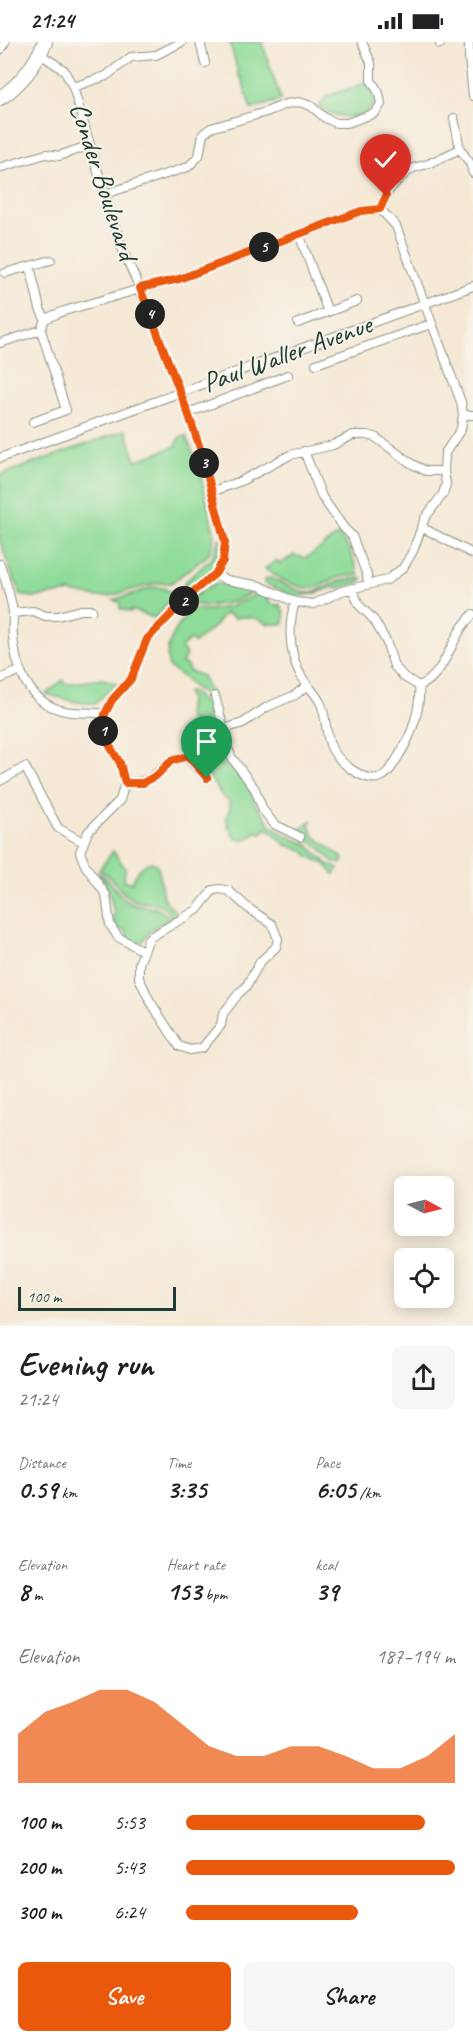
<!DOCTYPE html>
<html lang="en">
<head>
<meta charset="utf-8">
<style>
	:root { --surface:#fff; --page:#f6f6f6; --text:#202124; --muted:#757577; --accent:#ea580c }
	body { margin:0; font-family:Caveat,sans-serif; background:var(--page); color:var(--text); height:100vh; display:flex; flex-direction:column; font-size:22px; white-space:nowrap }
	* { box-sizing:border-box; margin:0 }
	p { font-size:20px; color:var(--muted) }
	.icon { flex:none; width:33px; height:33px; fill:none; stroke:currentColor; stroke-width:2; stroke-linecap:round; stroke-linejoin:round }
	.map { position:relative; height:1284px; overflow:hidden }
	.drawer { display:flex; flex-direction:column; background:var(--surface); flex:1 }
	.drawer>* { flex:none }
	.needle { width:39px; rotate:97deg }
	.fabs { position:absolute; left:394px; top:1134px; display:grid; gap:12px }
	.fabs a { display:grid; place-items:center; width:60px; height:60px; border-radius:9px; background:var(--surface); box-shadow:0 3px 15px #0003; font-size:30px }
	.scale { position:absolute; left:18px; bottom:15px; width:158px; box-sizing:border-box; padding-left:6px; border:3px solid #1f3d34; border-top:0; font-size:16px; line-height:21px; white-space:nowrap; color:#1f3d34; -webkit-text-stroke:4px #f7f3e8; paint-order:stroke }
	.pin { position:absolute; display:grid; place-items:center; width:51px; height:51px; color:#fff; margin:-62px -26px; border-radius:50% 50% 50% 0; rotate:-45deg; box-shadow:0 0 6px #0007 }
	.pin .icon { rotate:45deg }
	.km { position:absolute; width:30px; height:30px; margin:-15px; border-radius:50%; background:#222; color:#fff; font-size:16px; line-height:30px; text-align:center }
	.round { display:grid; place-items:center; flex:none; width:63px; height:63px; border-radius:9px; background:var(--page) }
	.overview { display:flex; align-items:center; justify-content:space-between; height:102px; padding:0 18px }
	h1 { font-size:33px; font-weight:700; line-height:45px }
	.figures { display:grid; grid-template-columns:repeat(3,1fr); gap:9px; height:102px; padding:6px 18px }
	.figures div { display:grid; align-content:center }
	.figures b { font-size:26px; font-weight:700 }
	.figures small { font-size:16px; font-weight:400 }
	.figures p { font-size:16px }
	.chart { height:168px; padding:12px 18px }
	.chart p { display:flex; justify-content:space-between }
	.chart svg { width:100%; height:108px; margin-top:6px; fill:var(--accent); opacity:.7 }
	.cta { display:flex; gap:12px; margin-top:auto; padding:12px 18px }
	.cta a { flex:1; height:69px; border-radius:9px; background:var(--accent); color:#fff; font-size:24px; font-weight:700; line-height:69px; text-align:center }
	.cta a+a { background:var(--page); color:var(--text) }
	ul { padding:0 18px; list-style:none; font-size:20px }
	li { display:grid; grid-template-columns:96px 72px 1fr; align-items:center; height:45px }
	li i { height:15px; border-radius:8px; background:var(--accent) }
	.status { display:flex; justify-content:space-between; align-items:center; height:42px; padding:0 30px; background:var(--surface); direction:ltr }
	.status svg { height:16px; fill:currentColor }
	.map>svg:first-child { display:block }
</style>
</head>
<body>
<div class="status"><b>21:24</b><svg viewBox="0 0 49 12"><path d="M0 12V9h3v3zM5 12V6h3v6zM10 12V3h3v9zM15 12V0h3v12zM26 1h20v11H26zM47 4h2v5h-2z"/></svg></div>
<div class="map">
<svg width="473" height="1284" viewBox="0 0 473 1284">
	<rect width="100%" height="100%" fill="#f7f3e8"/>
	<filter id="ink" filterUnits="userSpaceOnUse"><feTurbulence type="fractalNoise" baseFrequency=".0167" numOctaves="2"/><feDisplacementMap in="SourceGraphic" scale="12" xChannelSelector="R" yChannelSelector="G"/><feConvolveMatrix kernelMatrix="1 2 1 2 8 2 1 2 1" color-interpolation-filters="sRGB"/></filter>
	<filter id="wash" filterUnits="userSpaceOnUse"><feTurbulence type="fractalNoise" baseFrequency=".008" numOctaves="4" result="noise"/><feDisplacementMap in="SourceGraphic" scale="24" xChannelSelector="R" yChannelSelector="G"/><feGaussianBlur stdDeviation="1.35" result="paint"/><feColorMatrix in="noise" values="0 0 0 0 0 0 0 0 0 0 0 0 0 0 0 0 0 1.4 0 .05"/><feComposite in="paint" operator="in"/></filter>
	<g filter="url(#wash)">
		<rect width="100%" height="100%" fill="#f5e8d5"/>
		<path fill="#8fdc9a" stroke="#578c67" stroke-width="1.5" d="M 230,0 L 262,0 L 281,58 L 251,67 L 241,35 L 239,35 Z
			M 366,41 L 374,54 L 374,62 C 361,81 336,76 319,65 L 327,54 Z
			M 126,388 L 136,419 L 176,404 L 179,396 L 186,394 L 200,429 L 214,491 L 213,502 L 208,513 L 171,541 L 156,541 L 110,554 L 97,555 L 70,550 L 36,555 L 23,554 L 19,552 L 18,543 L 14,538 L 0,499 L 0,433 Z
			M 339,493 L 349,507 L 359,533 L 340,535 L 317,545 L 306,547 L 282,538 L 265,527 L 276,518 L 280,522 L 294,513 L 305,516 C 318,509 326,501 339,493 Z
			M 220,495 C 221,511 217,527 203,537 C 196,543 189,544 186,553 L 183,547 L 184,541 L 212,516 Z
			M 270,536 L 304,551 L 312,551 L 340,539 L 362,536 L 360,540 L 339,546 L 334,545 L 316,551 L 295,555 L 264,541 L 266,537 Z
			M 215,541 L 256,548 L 233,560 L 207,564 L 194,562 L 190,557 Z
			M 154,545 L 164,546 L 175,553 L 155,576 L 132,568 L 131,570 L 120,567 L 120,561 L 114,558 Z
			M 257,552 L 269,557 L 268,560 L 277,564 L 279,562 C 285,569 285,573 284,582 L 267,582 C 256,575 248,574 235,576 L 225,571 L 215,584 L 194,601 L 190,598 L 181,606 L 186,612 L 182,621 L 187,624 L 189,629 L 202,634 L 212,655 L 210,656 L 195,647 L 186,637 L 169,625 C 162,603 178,584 191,567 L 207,568 L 229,565 Z
			M 103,637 L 118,642 L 111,646 L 95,662 L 76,660 L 46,652 L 63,638 L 66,642 Z
			M 190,649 C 201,657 211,664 206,679 L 198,685 L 194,685 L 187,673 L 189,657 L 187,651 Z
			M 214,677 L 218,680 L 217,695 L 226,716 L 212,722 L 203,723 L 198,716 L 199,703 L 196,696 Z
			M 229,719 L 252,750 L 255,761 L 270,782 L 286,793 L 308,803 L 328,822 L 338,826 L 334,833 L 325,822 L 308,814 L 303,808 L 286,803 L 269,787 L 265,787 L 261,792 L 256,789 C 240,809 229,792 226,774 L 230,767 L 229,759 L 223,755 L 205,729 L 206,727 Z
			M 312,778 L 309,783 L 314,794 L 343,816 L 341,822 L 333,819 L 319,805 L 301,793 L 300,787 Z
			M 113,809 L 125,826 L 124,838 L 132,841 C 136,831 141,822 152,820 L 157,823 C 162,834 159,846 164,856 C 168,865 176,866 178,875 L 174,878 C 160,852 147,867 130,856 C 117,848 116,836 99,828 Z
			M 98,831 C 114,839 117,854 130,861 C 146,870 152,858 170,876 L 152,887 L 142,900 L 134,901 L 128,898 L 128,893 L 124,887 L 118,887 L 113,878 L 114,869 L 108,847 Z"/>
	</g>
	<g filter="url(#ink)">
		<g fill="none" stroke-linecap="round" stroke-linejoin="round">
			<g stroke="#8a9284" stroke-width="10">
				<path id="minor" d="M 200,0 L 205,21
					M 440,0 L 440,2
					M 469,0 L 469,15 L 473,54
					M 0,8 L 5,0
					M 40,12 L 64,28 L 73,45 L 108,164 L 123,209 L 140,247 L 179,237 L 361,169 L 380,167
					M 73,45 L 106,34 L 131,15 L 156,13 L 182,0
					M 454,76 L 460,107 L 470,121 L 473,131
					M 2,125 L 46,112 L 59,114 L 90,103
					M 105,152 L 188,125 L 199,114 L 203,92 L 211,86 L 266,70 L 286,62 L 299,60 L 311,64 L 325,76 L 336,81 L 347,81 L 375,71 L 381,62 L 379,51 L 371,38 L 371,21 L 362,0
					M 380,167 L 389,148 L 401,135 L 413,126 L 428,122 L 460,107
					M 299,192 L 328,270
					M 30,224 L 40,267 L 45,277
					M 5,231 L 51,218
					M 298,281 L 357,259
					M 0,301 L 41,288 L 45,277 L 64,269 L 140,247 L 188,371 L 202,412 L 225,500 L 223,519 L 215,533 L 195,547 L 147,597 L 131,637 L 112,658 L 105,672 L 102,685 L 105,696 L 120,721 L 125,741 L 120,758 L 88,790 L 80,810 L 85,823 L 106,853 L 110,883 L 118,895 L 143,909
					M 316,322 L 431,282
					M 188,371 L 288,333
					M 463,373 L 473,373
					M 33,380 L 66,368 L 41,288
					M 304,409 L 322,455 L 344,486 L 352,494 L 367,533 L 368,541
					M 0,416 L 473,244
					M 211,450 L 241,439 L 290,413 L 333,403 L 353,393 L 367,393 L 375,395 L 412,422 L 426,429 L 444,429
					M 421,485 L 473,512
					M 0,522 C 5,538 11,554 13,571 C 13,579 12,587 13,594 C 15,622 26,655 55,666 C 70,673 88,669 105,672
					M 215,533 L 227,538 L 260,544 L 295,560 L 314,562 L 342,549 L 387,538 L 403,526 L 413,509 L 425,476 L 443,452 L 446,442 L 444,429 L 445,411 L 461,387 L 463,373 L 461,360 L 396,184 L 380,167
					M 352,546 L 359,563 L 374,578 L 386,599 L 394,624 L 404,635 L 419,644 C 441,636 449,606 461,587 C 464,582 469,577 473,572
					M 295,560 C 288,582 289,611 300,632 C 306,643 316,651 321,662 C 327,676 325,694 332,707 C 339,720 365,742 381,735 C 390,731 396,718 401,710 C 412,693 421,665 419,644
					M 13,571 L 33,569 L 46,574 L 58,574 L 81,568 L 92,568
					M 0,637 L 14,631 L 20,630
					M 215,654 L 224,687 L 226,702 L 232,716 L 255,747 L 263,768 L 274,782 L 300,795
					M 224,687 L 243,681 L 267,665 L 295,653 L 308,643
					M 192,692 L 187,714 L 207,736
					M 0,739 L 25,725 L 58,786 L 83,800
					M 125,741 C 150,741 151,735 169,721 C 174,717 181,716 187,714
					M 221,847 L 229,849 L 248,866 L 272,882 L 278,897 L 276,905 L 260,920 L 246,945 L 239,951 L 223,972 L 221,983 L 202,1006 L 190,1008 L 179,1004 L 150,959 L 139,936 L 139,922 L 149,896 L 197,868 L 213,848 Z"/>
			</g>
			<g stroke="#8a9284" stroke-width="16">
				<path id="primary" d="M 0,56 C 20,43 36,22 45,0"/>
			</g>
			<use href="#minor" stroke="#fff" stroke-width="8"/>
			<use href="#primary" stroke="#fff" stroke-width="14"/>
		</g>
	</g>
	<g fill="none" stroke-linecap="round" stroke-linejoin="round" filter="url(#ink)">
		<g stroke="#fff" stroke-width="12">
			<path id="route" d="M 207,736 L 188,714 L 171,719 L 157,733 L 143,741 L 125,741 L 120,721 L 105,696 L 102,685 L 105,672 L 112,658 L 131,637 L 147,597 L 195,548 L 215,532 L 223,519 L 225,500 L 202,412 L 188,371 L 140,246 L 179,237 L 361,169 L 380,167 L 386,154"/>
		</g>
		<use href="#route" stroke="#ea580c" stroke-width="8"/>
	</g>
	<g text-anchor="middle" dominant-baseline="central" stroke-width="4.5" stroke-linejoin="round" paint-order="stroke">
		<g font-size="28" fill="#1f3d34" stroke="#f7f3e8">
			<text transform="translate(104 139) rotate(72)">Conder Boulevard</text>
			<text transform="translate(287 311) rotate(-20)">Paul Waller Avenue</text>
		</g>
	</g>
</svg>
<div class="fabs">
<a><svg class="needle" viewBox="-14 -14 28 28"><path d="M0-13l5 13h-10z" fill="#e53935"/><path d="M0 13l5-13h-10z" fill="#757577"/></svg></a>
<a><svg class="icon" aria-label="locate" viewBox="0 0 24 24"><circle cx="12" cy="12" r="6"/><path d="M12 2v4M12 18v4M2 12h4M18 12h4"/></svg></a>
</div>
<div class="scale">100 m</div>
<div class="pin" style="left:207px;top:736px;background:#1e9e55"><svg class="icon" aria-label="arrive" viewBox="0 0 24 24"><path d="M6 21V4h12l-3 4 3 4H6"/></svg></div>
<div class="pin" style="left:386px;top:154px;background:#d93025"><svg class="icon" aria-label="check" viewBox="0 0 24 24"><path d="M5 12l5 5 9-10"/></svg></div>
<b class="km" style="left:103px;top:689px">1</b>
<b class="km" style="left:184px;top:559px">2</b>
<b class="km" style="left:204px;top:421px">3</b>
<b class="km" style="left:150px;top:272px">4</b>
<b class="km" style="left:264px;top:205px">5</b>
</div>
<section class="drawer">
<div class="overview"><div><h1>Evening run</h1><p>21:24</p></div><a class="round"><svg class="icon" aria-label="share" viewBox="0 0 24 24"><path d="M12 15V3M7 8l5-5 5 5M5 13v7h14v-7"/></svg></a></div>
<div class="figures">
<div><p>Distance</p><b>0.59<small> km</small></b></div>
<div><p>Time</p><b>3:35</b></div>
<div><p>Pace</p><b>6:05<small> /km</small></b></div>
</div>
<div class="figures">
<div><p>Elevation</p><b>8<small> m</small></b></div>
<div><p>Heart rate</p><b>153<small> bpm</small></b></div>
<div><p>kcal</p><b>39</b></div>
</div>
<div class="chart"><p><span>Elevation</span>187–194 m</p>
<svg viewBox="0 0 160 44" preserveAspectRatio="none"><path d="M0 44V24L10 15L20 11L30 6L40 6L50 11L60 20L70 29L80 33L90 33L100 29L110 29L120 33L130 38L140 38L150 33L160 24V44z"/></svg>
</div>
<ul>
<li><b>100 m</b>5:53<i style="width:89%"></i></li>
<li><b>200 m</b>5:43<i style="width:100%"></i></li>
<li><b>300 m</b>6:24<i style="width:64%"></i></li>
</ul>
<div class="cta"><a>Save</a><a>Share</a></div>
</section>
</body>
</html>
